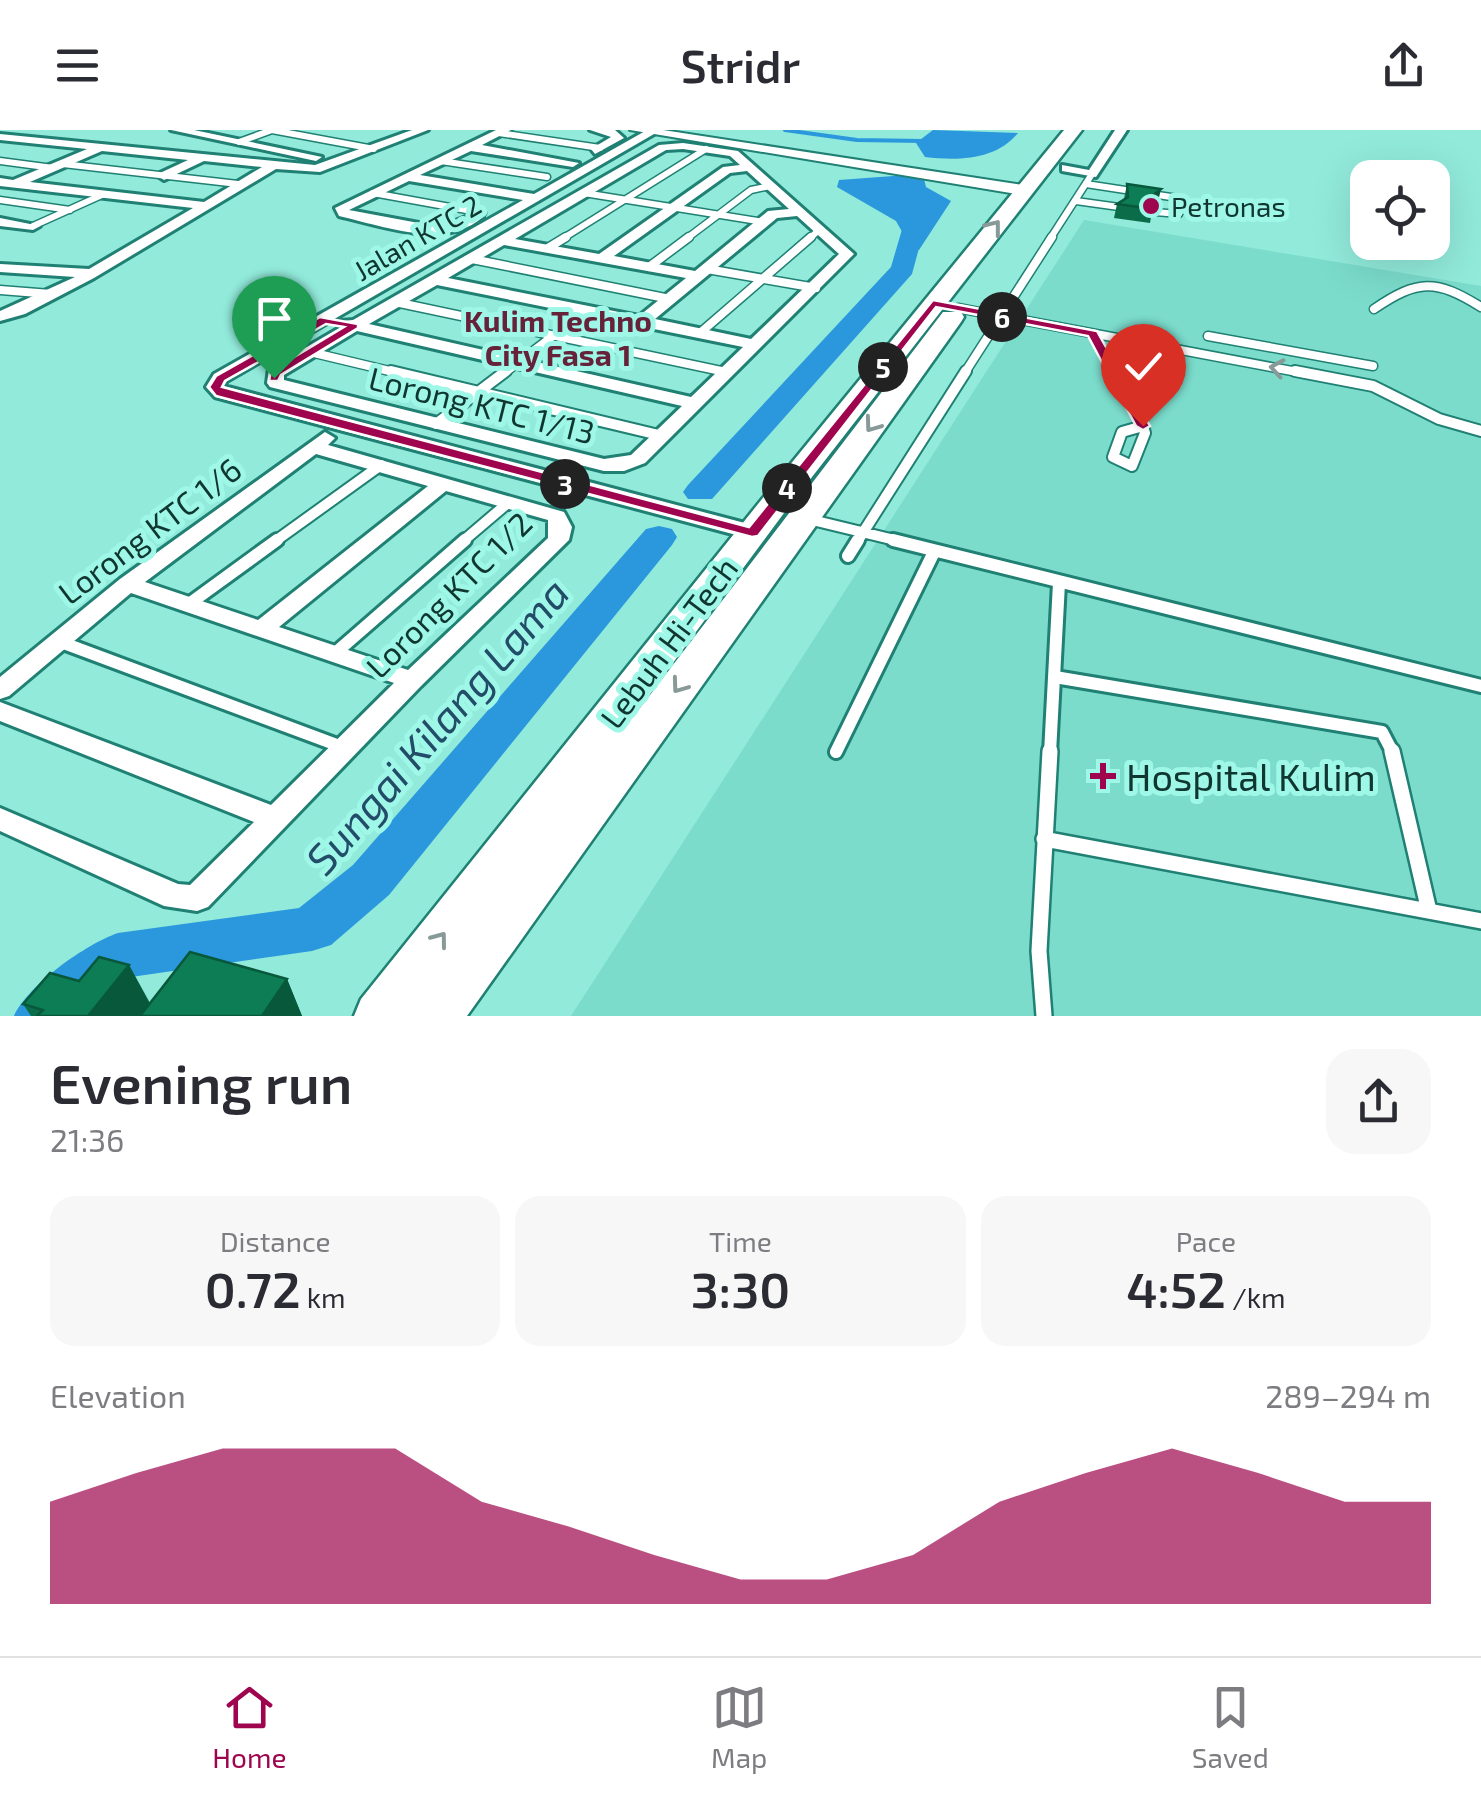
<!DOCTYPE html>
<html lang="en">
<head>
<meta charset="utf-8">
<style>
	:root { --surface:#fff; --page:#f7f7f7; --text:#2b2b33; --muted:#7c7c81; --line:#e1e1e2; --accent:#9e054e }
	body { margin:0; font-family:"Exo 2",sans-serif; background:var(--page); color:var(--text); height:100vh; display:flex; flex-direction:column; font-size:38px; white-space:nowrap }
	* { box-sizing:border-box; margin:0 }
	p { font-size:32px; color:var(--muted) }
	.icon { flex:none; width:55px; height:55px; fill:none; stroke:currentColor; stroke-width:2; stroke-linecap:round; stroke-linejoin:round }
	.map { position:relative; height:886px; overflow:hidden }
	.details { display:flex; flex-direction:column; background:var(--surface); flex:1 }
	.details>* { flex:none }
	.tools { position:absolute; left:1350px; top:30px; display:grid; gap:20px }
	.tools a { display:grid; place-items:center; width:100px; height:100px; border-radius:20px; background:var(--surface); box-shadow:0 10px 40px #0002; font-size:50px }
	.pin { position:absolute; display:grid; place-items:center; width:85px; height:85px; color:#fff; margin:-102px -42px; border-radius:50% 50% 50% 0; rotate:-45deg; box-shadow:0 0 10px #0007 }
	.pin .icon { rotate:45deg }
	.km { position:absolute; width:50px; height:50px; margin:-25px; border-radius:50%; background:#222; color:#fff; font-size:28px; line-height:50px; text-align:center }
	.round { display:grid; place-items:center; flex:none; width:105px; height:105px; border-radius:30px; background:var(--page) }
	.summary { display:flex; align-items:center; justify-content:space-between; height:170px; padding:0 50px }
	h1 { font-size:55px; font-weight:600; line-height:75px }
	.metrics { display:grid; grid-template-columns:repeat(3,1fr); gap:15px; height:170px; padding:10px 50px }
	.metrics div { display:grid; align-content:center; border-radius:25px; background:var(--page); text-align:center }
	.metrics b { font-size:50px; font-weight:600 }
	.metrics small { font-size:28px; font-weight:400 }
	.metrics p { font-size:28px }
	.chart { height:280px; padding:20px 50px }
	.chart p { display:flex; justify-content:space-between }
	.chart svg { width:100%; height:180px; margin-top:10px; fill:var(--accent); opacity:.7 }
	header { display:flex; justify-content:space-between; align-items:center; height:130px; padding:0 50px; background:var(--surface); font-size:45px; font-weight:600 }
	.menu { display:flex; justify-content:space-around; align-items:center; height:140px; border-top:2px solid var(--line); background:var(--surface); font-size:28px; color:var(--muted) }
	.menu a { display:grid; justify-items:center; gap:5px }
	.menu .selected { color:var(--accent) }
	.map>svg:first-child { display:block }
</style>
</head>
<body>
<header><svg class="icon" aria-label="menu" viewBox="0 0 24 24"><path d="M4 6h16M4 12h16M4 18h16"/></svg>Stridr<svg class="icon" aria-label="share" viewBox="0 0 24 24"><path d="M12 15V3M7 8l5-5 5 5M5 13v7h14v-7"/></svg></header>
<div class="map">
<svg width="1481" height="886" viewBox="0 0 1481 886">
	<rect width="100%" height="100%" fill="#91eada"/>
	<path fill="#7bdccc" d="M 1084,90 L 1481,156 L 1481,886 L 571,886 Z"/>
	<path fill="#2b98dd" d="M 933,0 L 1018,3 C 996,30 959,31 925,27 L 916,13 Z
		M 907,45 L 924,49 L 926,57 L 951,71 L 919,120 L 902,118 L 905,107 L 896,91 L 837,57 L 839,50 Z"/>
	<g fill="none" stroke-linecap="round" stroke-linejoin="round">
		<path stroke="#2b98dd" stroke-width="4" d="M 785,0 L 857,10 L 923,11"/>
		<path fill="#2b98dd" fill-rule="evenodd" d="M 914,62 L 925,68 L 925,96 L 912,144 L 712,369 L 688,369 L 683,362 L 688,355 L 891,137 L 903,96 L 903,68 Z
			M 659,396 L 672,399 L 677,407 L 672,415 L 389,765 L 331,815 L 312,821 L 131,847 L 84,886 L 14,886 C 28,855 86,814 118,803 L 299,778 L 353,735 L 646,399 Z"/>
		<g stroke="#1f8073" stroke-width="9">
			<path id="service-far4" d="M 272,0 L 374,19
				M 499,3 L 600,18
				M 239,12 L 272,0
				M 0,31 L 53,38
				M 441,31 L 547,47
				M 63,34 L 238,54
				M 1086,54 L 1184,69 L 1179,84 L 1155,82
				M 373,63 L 483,83
				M 584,63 L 764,92
				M 0,70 L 70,80
				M 1076,71 L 1119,77
				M 33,96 L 104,64
				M 562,109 L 706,19
				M 686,109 L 751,60 L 770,56
				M 809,109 L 819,100
				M 1050,109 L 1092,44"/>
		</g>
		<g stroke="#1f8073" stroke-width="11">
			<path id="service-far3" d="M 548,118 L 566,107
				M 472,129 L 670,169
				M 649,137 L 689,107
				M 707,139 L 816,158
				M 0,160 L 51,164
				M 395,172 L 726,242
				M 958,178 L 1308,244
				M 1374,179 C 1418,149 1436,149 1481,177
				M 700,203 L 811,107
				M 1093,204 L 1115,244
				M 1208,206 L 1373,236
				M 310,222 L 402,244
				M 503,244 L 586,181
				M 964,244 L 1052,107"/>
		</g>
		<g stroke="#1f8073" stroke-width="14">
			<path id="service-far2" d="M 391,241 L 663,306
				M 1113,241 L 1143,296
				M 1295,241 L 1373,256 L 1439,289 L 1481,301
				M 436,294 L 506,241
				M 1143,296 L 1145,303 L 1132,336 L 1113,327 L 1122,302 Z
				M 808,389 L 903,412
				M 274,412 L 381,335
				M 462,412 L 509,372
				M 857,412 L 966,241"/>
		</g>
		<g stroke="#1f8073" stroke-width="18">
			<path id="service-far1" d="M 893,410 L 1481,556
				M 848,426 L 858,410
				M 189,474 L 277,410
				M 58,511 L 345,618
				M 333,525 L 465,410
				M 1055,547 L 1382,602 L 1393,623
				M 836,622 L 934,422
				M 1050,623 L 1059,453"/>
		</g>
		<g stroke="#1f8073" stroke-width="20">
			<path id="service" d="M 1392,621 L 1429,781
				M 1044,709 L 1481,791
				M 1044,886 L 1039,821 L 1050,621"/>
		</g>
		<g stroke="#1f8073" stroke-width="6">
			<path id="minor" d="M 171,0 L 194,0 L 322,27 L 316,31 Z
				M 412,0 L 428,0 L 320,42 L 276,39 L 94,148 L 25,184 L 0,191 L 0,181 L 75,147 L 0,142 L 0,134 L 89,139 L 193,78 L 0,56 L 0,48 L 13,50 L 87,19 L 0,10 L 0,4 L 315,35 ZM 102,21 L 188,30 L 160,43 L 158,46 L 164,50 L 204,31 L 262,37 L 204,72 L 30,52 Z
				M 496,0 L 511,0 L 482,15 L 579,33 L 573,37 L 471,21 L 420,45 L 534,64 L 647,0 L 661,0 L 227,251 L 224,256 L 760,397 L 763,402 L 760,407 L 744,407 L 215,267 L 206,257 L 214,244 L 523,70 L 409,51 L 349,80 L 440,97 L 476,83 L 483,87 C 445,120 383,96 339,86 L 335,78 Z
				M 590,0 L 615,0 L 624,8 L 595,24 L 591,19 L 611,7 Z
				M 1115,0 L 1127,0 L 1096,47 L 1062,41 L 1062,35 L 1089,40 Z
				M 683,13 L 738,21 L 854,124 L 645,333 L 624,341 L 604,341 L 270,257 L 267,253 L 269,239 L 341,197 L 341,191 L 353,190 L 659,15 ZM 683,19 L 730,26 L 740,35 L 723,37 L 599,124 L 515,109 L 666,20 ZM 747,41 L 789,79 L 768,81 L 695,141 L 614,126 L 730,43 ZM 797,86 L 839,124 L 751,209 L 655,189 L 777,88 ZM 504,115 L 686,148 L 639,186 L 448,148 ZM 437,155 L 743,217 L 691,267 L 369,194 ZM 357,201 L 682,276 L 631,325 L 604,329 L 284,250 L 284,245 Z
				M 0,88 L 40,96 L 33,100 L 0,96 Z
				M 325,302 L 335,308 L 328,315 L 564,382 L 572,397 L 569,410 L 421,556 L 208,777 L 197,781 L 164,776 L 0,701 L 0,678 L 178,754 L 190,755 L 254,692 L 0,591 L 0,572 L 271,675 L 394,553 L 131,463 L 9,566 L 0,569 L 0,547 L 120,449 ZM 316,324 L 428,356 L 258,490 L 145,452 ZM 446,361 L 548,390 L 548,408 L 408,540 L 279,497 Z"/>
		</g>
		<g stroke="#1f8073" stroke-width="4">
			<path id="tertiary" d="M 630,0 L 663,0 L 1023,55 L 1031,60 L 1023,65 Z"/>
		</g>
		<g stroke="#1f8073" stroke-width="5">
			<path id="primary" d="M 1064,0 L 1082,0 L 784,383 L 627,595 L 943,182 L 961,182 L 964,187 L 961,192 L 467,886 L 354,886 L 361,869 L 762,369 Z"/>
		</g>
		<use href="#service-far4" stroke="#fff" stroke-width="6"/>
		<use href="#service-far3" stroke="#fff" stroke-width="8"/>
		<use href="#service-far2" stroke="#fff" stroke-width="10"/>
		<use href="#service-far1" stroke="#fff" stroke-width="12"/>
		<use href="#service" stroke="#fff" stroke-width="15"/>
		<use href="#minor" fill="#fff" fill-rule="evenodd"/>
		<use href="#tertiary" fill="#fff" fill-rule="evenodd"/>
		<use href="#primary" fill="#fff" fill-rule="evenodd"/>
	</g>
	<path fill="#0a6c49" d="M 1127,54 L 1158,72 L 1153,76 L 1150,93 L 1114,88 L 1117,74 L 1124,69 Z
		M 129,835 L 150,873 L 287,849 L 302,886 L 31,886 L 23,874 L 79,851 Z"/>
	<path fill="#08583c" d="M 1161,59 L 1158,72 L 1149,79 L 1152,66 Z
		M 129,835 L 150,875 L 141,886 L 88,886 Z
		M 287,849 L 302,886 L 262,886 Z"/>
	<path fill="#0c7d55" stroke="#08583c" stroke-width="2.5" d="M 1127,54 L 1161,59 L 1152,66 L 1153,79 L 1117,74 L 1128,67 Z
		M 190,822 L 287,849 L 262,886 L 140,886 Z
		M 99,827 L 129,835 L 88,886 L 37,886 L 43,880 L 23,874 L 50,843 L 79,851 Z"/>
	<defs><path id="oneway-chevron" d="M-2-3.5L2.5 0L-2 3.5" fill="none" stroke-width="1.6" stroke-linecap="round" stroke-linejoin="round" transform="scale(2.5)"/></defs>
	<g stroke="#889a98">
		<use href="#oneway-chevron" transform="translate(994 97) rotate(-52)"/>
		<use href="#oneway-chevron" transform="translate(1277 238) rotate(-170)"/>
		<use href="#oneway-chevron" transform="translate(872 295) rotate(126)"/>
		<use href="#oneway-chevron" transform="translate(679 556) rotate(126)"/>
		<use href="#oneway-chevron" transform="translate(440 809) rotate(-53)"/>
	</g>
	<path fill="#9e054e" stroke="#fff" stroke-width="2.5" d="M 933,170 L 1097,201 L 1150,296 L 1143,300 L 1136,296 L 1088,206 L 936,177 L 758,406 L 752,407 L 216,266 L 209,257 L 216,246 L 320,187 L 358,194 L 358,198 L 281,245 L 278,251 L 269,251 L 271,241 L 344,197 L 326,194 L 225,251 L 222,257 L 749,397 Z"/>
	<g fill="#9e054e" stroke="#9ff7e8" stroke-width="4">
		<circle cx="1151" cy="76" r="10"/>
		<path d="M1098 631h10v10h10v10h-10v10h-10v-10h-10v-10h10z"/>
	</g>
	<g text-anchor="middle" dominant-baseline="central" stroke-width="10" stroke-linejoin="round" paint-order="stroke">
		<g font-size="28" fill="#103630" stroke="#9ff7e8" text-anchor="start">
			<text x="1171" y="76">Petronas</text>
		</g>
		<g font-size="28" fill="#103630" stroke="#9ff7e8">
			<text transform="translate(417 107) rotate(-30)">Jalan KTC 2</text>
		</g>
		<g font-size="30" font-weight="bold" fill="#652239" stroke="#9ff7e8">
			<text x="558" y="190">Kulim Techno<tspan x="558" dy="34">City Fasa 1</tspan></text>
		</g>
		<g font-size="32" fill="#103630" stroke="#9ff7e8">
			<text transform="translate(482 274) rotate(14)">Lorong KTC 1/13</text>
			<text transform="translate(149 400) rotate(-37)">Lorong KTC 1/6</text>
			<text transform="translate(448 464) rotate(-45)">Lorong KTC 1/2</text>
			<text transform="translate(668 512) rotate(-53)">Lebuh Hi-Tech</text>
		</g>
		<g font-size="38" fill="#103630" stroke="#9ff7e8" text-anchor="start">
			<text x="1126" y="646">Hospital Kulim</text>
		</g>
		<g font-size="42" font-style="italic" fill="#234c69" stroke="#9ff7e8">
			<text transform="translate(436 595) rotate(-49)">Sungai Kilang Lama</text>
		</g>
	</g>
</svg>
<div class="tools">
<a><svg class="icon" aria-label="locate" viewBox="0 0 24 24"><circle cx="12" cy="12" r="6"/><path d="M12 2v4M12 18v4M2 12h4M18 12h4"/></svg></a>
</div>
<div class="pin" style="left:274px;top:248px;background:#1e9e55"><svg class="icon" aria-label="arrive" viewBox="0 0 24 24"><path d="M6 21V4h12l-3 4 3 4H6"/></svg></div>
<div class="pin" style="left:1143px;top:296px;background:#d93025"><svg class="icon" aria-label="check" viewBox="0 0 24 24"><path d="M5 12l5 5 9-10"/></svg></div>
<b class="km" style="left:565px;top:354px">3</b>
<b class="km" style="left:787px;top:358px">4</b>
<b class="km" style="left:883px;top:237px">5</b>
<b class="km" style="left:1002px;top:187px">6</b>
</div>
<section class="details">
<div class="summary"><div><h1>Evening run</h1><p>21:36</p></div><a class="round"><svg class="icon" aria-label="share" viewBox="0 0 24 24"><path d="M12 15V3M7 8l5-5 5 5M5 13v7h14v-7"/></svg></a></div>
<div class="metrics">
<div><p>Distance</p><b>0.72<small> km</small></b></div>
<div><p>Time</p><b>3:30</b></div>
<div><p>Pace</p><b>4:52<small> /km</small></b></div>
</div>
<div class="chart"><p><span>Elevation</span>289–294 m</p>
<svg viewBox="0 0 160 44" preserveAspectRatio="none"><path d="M0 44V19L10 12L20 6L30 6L40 6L50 19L60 25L70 32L80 38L90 38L100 32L110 19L120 12L130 6L140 12L150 19L160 19V44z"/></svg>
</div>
</section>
<nav class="menu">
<a class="selected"><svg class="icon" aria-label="home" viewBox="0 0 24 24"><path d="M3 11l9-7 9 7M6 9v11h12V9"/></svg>Home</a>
<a><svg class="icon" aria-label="map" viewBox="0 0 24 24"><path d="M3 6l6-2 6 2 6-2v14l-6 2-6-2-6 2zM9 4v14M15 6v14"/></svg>Map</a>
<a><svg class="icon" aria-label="saved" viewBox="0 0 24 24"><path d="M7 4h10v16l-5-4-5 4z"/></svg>Saved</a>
</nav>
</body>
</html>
